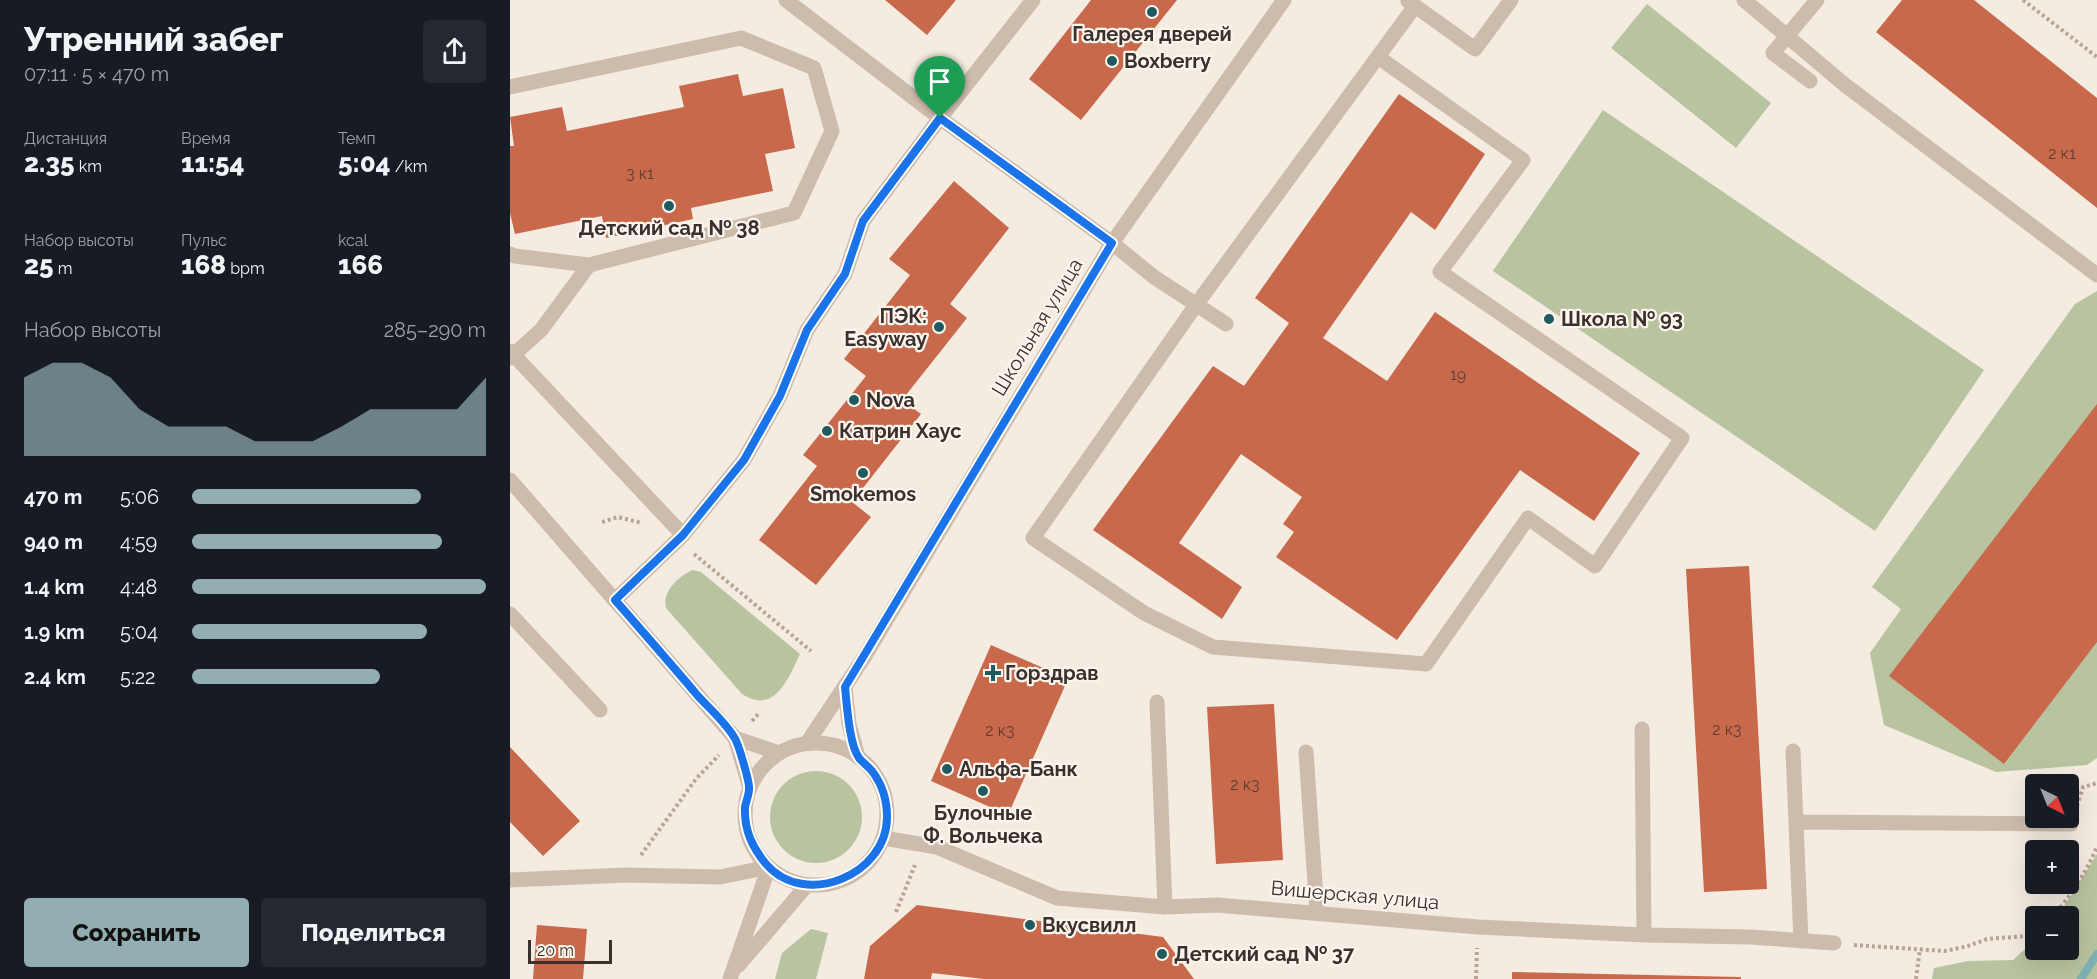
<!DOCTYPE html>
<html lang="ru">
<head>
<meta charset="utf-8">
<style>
	:root { --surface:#171b24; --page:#242831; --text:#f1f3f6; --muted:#9ea1a6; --accent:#92aeb2 }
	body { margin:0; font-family:Raleway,sans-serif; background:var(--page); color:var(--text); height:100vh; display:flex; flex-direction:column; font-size:22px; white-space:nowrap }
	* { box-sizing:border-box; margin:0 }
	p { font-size:20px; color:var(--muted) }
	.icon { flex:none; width:33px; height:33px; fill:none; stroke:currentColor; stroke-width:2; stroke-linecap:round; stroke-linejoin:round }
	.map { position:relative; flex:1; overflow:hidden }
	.side { display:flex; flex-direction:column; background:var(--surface); width:510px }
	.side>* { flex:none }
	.needle { width:39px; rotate:137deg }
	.fabs { position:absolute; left:1515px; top:774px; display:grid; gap:12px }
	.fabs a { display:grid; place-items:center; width:54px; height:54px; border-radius:6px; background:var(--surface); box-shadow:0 6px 24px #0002; font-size:30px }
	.scale { position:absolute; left:18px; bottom:15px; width:84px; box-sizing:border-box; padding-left:6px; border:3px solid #3b302b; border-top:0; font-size:16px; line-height:21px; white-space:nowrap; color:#3b302b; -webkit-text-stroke:4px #fbf5ee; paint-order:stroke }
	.pin { position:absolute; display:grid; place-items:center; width:51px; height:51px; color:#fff; margin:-62px -26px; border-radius:50% 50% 50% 0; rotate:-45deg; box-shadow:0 0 6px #0007 }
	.pin .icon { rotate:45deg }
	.round { display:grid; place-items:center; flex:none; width:63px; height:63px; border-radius:6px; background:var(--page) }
	.overview { display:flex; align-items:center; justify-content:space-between; height:102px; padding:0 24px }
	h1 { font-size:33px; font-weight:800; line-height:45px }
	.stats { display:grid; grid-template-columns:repeat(3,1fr); gap:9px; height:102px; padding:6px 24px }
	.stats div { display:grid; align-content:center }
	.stats b { font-size:26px; font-weight:800 }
	.stats small { font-size:16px; font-weight:400 }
	.stats p { font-size:16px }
	.chart { height:168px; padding:12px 24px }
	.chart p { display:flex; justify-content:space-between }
	.chart svg { width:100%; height:108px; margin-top:6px; fill:var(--accent); opacity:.7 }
	.cta { display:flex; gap:12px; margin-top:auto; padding:12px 24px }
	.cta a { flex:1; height:69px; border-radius:6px; background:var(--accent); color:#111; font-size:24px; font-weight:800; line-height:69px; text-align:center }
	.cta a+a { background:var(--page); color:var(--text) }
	ul { padding:0 24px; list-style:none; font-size:20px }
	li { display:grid; grid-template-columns:96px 72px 1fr; align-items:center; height:45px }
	li i { height:15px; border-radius:8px; background:var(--accent) }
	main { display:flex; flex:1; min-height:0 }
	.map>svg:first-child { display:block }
</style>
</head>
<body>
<main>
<section class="side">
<div class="overview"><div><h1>Утренний забег</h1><p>07:11 · 5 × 470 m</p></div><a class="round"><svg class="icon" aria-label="share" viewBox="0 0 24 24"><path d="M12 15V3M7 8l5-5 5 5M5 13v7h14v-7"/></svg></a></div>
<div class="stats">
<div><p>Дистанция</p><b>2.35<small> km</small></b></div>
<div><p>Время</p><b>11:54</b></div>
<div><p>Темп</p><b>5:04<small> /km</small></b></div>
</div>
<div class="stats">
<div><p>Набор высоты</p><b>25<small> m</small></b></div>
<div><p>Пульс</p><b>168<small> bpm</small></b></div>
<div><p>kcal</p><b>166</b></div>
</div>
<div class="chart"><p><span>Набор высоты</span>285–290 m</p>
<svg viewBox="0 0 160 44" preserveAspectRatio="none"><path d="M0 44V12L10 6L20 6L30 12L40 25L50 32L60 32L70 32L80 38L90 38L100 38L110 32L120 25L130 25L140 25L150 25L160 12V44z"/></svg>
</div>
<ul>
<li><b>470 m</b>5:06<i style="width:78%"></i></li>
<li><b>940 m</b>4:59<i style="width:85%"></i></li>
<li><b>1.4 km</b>4:48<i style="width:100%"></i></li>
<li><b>1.9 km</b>5:04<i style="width:80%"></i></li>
<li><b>2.4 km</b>5:22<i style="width:64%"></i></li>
</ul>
<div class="cta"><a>Сохранить</a><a>Поделиться</a></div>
</section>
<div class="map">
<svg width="1587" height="979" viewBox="0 0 1587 979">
	<rect width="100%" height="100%" fill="#f4ebe1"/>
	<path fill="#b8c4a0" d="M 1137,4 L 1261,103 L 1226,148 L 1101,48 Z
		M 1093,110 L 1474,370 L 1365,531 L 983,271 Z
		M 1587,291 L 1587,758 L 1577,765 L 1486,772 L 1374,725 L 1360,653 L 1391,609 L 1362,587 L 1565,304 Z
		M 183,570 L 191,572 L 290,654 C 278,679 265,715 232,694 L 156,608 C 152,591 169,576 183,570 Z
		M260 817a46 46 0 1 1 92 0a46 46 0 1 1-92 0Z
		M 1587,854 L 1587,979 L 1422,979 L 1424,968 L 1458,961 L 1503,960 L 1525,940 L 1526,950 L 1558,950 L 1558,916 L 1548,916 Z
		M 301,929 L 318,933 L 306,979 L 265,979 L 272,953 Z"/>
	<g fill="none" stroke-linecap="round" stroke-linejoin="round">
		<path stroke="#7fb0b2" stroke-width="8" d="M 1571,979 L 1587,954"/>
	</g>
	<path fill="#c8694b" d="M 375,0 L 446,0 L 417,35 Z
		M 581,0 L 667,0 L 571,120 L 519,79 Z
		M 1392,0 L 1464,0 L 1587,98 L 1587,208 L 1366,32 Z
		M 228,74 L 233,96 L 273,88 L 285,148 L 255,154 L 263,191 L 181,208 L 183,219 L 96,238 L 92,216 L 5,234 L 0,213 L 0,146 L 4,146 L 0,117 L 52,107 L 57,131 L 174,107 L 169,86 Z
		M 889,94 L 975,154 L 925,230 L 901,212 L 813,338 L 877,381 L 925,312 L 1130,453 L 1084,521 L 1010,470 L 887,640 L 766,557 L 784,532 L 773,524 L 792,497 L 731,454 L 669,543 L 732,587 L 712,619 L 583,530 L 703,366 L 734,386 L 779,323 L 745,298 Z
		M 444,181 L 499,228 L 440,304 L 457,318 L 392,400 L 411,414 L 342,502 L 361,517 L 306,585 L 249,540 L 307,466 L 293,455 L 356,376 L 334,359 L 400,275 L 379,259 Z
		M 1587,404 L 1587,642 L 1494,764 L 1379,676 Z
		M 1239,566 L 1257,889 L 1194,892 L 1176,569 Z
		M 481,645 L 558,679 L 498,815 L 421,781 Z
		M 764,704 L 773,860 L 706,864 L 697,707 Z
		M 0,747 L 70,821 L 33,856 L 0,822 Z
		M 407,905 L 653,937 L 684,979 L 474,979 L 422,973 L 421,979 L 354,979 L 360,946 Z
		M 27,925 L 77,929 L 73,979 L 23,979 Z
		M 1002,972 L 1231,977 L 1231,979 L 1002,979 Z"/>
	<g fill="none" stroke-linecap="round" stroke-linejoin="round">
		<path stroke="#b9a596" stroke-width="4" stroke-dasharray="3 3" stroke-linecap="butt" d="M 1513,0 L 1587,57
			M 92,522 L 108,517 L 132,523
			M 184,554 L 301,651
			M 242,721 L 250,712
			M 1567,806 L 1573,787 L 1587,783
			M 131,855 L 186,779 L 209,755
			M 386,912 L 405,865
			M 1542,916 C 1561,897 1576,872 1587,847
			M 1344,945 L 1435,951 L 1458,946 L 1477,939 L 1516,936 L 1526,931
			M 966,979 L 967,948
			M 1406,979 L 1410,949"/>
		<path stroke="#cdbbac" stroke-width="15" d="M 276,0 L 430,118 L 602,243 L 644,277 L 716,324
			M 1234,0 L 1277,36 L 1307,0
			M 898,1 L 965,49 L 1001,0
			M 868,57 L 1013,160 L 930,272 L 1172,438 L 1085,566 L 1018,518 L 916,664 L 703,647 L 634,613 L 523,538 L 686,305 L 905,6
			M 1300,81 L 1263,53 L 1277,36 L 1335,85 L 1587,275
			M 0,87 L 231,38 L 304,68 L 322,131 L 284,213 L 79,265 L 5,256 L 0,254
			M 0,351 L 173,535 L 105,600
			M 0,358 L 31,330 L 79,265
			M 173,535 L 234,460 L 270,396 L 297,330 L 335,274 L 353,221 L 430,118 L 523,0
			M 0,614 L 90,710
			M 647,702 L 655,907
			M 1132,729 L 1134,935
			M 1283,751 L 1291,941
			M 796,752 L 807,913
			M 1286,822 L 1561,824
			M 0,880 L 116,875 L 210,877 L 259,867"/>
		<path stroke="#cdbbac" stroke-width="15" d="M 0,480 L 225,738
			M 335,687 L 339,724 L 348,757
			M 297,743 L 355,656 L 602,243 L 774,0
			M 373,838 L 427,847 L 547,898 L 655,907 L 707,905 L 968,927 L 1134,935 L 1241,937 L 1324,943"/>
		<path stroke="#cdbbac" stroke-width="15" d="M 225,738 L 240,788
			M 225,738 L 269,753
			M235 814a71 71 0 1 1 142 0a71 71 0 1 1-142 0Z
			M 228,966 L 297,885
			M 220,979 L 259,867"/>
	</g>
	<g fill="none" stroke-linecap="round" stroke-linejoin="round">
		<g stroke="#fff" stroke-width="12">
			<path id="route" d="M 430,118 L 602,243 L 335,687 C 337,705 339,744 349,758 C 353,763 358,766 362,771 C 372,784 377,801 377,817 C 377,875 295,909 256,864 C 242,847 234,830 235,807 C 236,801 239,795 239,789 C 240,783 228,742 224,737 C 215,722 200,709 188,696 C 161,664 133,632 105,600 L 173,535 L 234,460 L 270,396 L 297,330 L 335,274 L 353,221 Z"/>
		</g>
		<use href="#route" stroke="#1a73e8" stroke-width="8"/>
	</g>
	<g fill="#1f5a5e" stroke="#fbf5ee" stroke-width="2">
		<circle cx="642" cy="12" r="6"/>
		<circle cx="602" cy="61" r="6"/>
		<circle cx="159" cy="206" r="6"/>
		<circle cx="1039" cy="319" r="6"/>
		<circle cx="429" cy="327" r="6"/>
		<circle cx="344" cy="400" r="6"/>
		<circle cx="317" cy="431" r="6"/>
		<circle cx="353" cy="473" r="6"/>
		<path d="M480 664h6v6h6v6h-6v6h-6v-6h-6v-6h6z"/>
		<circle cx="437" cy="769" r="6"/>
		<circle cx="473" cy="791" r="6"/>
		<circle cx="520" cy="925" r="6"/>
		<circle cx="652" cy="954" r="6"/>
	</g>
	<g text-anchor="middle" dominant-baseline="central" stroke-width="4.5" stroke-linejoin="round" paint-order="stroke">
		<g font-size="16" fill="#5e3e33">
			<text x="1552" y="153">2 к1</text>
			<text x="130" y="173">3 к1</text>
			<text x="948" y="374">19</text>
			<text x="1217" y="729">2 к3</text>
			<text x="490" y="730">2 к3</text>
			<text x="735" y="784">2 к3</text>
		</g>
		<g font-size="20" font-weight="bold" fill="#3b302b" stroke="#fbf5ee" text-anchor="start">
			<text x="642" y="34" text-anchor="middle">Галерея дверей</text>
			<text x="614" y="61">Boxberry</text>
			<text x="159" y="228" text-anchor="middle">Детский сад № 38</text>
			<text x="417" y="316" text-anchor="end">ПЭК:<tspan x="417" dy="23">Easyway</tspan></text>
			<text x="1051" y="319">Школа № 93</text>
			<text x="356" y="400">Nova</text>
			<text x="329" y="431">Катрин Хаус</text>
			<text x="353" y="494" text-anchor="middle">Smokemos</text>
			<text x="495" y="673">Горздрав</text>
			<text x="449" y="769">Альфа-Банк</text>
			<text x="473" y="813" text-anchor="middle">Булочные<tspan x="473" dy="23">Ф. Вольчека</tspan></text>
			<text x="532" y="925">Вкусвилл</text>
			<text x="664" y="954">Детский сад № 37</text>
		</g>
		<g font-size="20" fill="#3b302b" stroke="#fbf5ee">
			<text transform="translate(527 327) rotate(-59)">Школьная улица</text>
			<text transform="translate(845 895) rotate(5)">Вишерская улица</text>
		</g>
	</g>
</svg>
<div class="fabs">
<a><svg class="needle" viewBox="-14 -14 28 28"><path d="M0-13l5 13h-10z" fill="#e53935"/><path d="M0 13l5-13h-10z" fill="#9ea1a6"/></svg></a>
<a>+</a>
<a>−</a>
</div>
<div class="scale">20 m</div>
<div class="pin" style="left:430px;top:118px;background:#1e9e55"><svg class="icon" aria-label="arrive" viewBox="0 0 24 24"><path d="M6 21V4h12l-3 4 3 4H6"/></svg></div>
</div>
</main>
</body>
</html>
